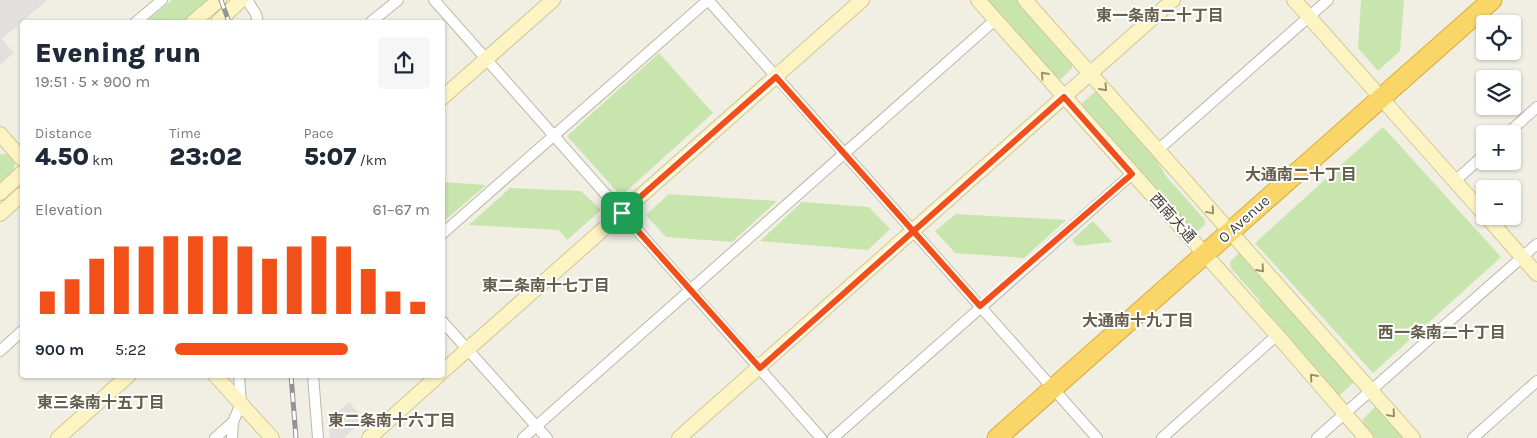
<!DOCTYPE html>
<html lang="en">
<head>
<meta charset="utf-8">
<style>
	:root { --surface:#fff; --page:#f6f6f7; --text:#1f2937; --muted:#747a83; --accent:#f34f19 }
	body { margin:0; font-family:Karla,"Noto Sans JP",sans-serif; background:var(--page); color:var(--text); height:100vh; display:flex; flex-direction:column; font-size:19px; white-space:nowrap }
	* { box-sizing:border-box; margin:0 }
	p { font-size:16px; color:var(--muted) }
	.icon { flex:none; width:28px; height:28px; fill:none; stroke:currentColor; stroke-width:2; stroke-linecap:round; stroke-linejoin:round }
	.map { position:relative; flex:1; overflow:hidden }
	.side { position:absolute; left:20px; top:20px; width:425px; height:358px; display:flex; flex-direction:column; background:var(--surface); border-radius:5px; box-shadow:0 1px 4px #0004 }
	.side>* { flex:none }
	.buttons { position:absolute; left:1476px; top:15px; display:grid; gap:10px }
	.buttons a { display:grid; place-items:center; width:45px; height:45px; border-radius:5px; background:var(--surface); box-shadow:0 1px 4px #0004; font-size:25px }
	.pin { position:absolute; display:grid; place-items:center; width:42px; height:42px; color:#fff; margin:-21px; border-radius:10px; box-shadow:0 2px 8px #0006 }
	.round { display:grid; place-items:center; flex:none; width:52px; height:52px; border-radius:5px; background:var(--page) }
	.overview { display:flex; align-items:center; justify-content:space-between; height:85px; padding:0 15px }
	h1 { font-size:28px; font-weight:800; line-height:38px }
	.figures { display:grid; grid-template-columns:repeat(3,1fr); gap:8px; height:85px; padding:5px 15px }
	.figures div { display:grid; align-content:center }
	.figures b { font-size:25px; font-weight:800 }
	.figures small { font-size:14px; font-weight:400 }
	.figures p { font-size:14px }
	.chart { height:140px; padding:10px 15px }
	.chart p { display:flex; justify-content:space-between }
	.chart svg { width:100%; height:90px; margin-top:5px; stroke:var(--accent); stroke-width:6 }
	ul { padding:0 15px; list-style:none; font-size:16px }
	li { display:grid; grid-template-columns:80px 60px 1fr; align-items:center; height:38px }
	li i { height:12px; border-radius:6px; background:var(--accent) }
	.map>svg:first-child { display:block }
</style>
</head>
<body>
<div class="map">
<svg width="1537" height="438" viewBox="0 0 1537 438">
	<rect width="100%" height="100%" fill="#f1efe4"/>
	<path fill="#c7e5ad" d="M 172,0 L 212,0 L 186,22 L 146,22 Z
		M 988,0 L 1017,0 L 1072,62 L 1072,68 L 1061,79 L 1055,79 Z
		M 1361,0 L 1404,0 L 1400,51 L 1378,71 L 1358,48 Z
		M 659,53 L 713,113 L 621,196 L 567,136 Z
		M 1095,92 L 1099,92 L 1151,151 L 1166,176 L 1204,219 L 1205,224 L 1197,232 L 1191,232 L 1082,107 L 1082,103 Z
		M 1383,127 L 1501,257 L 1373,373 L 1255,243 Z
		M 0,154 L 7,154 L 15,163 L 14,169 L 0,184 Z
		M 443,182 L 486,185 L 443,222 Z
		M 510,188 L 581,191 L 601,210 L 567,240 L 559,230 L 469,225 Z
		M 669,194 L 777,201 L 732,242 L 666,237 L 646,215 Z
		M 802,202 L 869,207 L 890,229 L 868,250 L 760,241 Z
		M 956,214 L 1066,220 L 1024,258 L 955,253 L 935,231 Z
		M 1093,221 L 1112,242 L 1077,246 L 1072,240 Z
		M 1238,254 L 1243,255 L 1352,379 L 1353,383 L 1340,395 L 1335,395 L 1264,312 L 1259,300 L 1231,268 L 1230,262 Z
		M 1375,407 L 1379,408 L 1405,438 L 1375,438 L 1363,424 L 1363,419 Z"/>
	<path fill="#e2e0dc" d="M 0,0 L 47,0 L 2,39 L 14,53 L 0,65 Z
		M 349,402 L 364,419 L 344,438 L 330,438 L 328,421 Z"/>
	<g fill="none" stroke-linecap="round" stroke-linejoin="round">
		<g stroke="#bcb7a7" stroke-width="12">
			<path id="street" d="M 247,0 L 256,14 L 258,22
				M 434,0 L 821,438
				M 708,0 L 1097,438
				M 136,22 L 162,0
				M 371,22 L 398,0
				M 1507,134 L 1537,107
				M 1159,149 L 1328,0
				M 1455,181 L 1485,154
				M 442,234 L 708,0
				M 442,321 L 547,438
				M 0,351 L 22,331
				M 313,375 L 318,438
				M 215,438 L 233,422
				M 232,438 L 233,422 L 241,404 L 239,375
				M 523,438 L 995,20
				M 833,438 L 1132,174
				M 1162,438 L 1277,335
				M 1317,438 L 1537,244
				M 1473,438 L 1537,381"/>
		</g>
		<g stroke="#d1c695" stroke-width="16">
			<path id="secondary" d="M 978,0 L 1277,335 L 1366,438
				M 1025,0 L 1413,438
				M 1294,0 L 1485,215
				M 193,22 L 219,0
				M 218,22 L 241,0
				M 442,98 L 553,0
				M 0,134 L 22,159
				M 0,193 L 22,173
				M 0,214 L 22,194
				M 1486,216 L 1537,274
				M 442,372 L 862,0
				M 215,375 L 272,438
				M 58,438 L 129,375
				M 369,438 L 439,375
				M 679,438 L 1173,0"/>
		</g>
		<g stroke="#d8ac38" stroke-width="21">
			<path id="highway" d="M 997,438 L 1492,0"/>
		</g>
		<use href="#street" stroke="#fff" stroke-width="10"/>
		<use href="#secondary" stroke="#fdf4c3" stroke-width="14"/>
		<use href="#highway" stroke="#f9d667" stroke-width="19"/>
		<g stroke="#949494" stroke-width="5">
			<path id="rail" d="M 221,0 L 229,22
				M 291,375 L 296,438"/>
		</g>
		<use href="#rail" stroke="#fff" stroke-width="3" stroke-dasharray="9" stroke-linecap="butt"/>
	</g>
	<defs><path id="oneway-chevron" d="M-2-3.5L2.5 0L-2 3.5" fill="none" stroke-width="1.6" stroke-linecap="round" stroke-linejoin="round" transform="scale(1.25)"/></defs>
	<g stroke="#979074">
		<use href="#oneway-chevron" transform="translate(1044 75) rotate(-132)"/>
		<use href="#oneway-chevron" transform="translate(1104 88) rotate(48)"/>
		<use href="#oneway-chevron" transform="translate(1211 211) rotate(50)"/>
		<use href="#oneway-chevron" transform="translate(1261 269) rotate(48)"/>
		<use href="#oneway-chevron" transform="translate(1313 377) rotate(-131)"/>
		<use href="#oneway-chevron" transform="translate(1392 414) rotate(49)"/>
	</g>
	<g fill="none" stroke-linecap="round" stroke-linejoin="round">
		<g stroke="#fff" stroke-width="10">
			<path id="route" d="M 622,213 L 760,368 L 1064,97 L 1132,174 L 980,306 L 776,77 L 622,213"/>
		</g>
		<use href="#route" stroke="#f34f19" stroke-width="6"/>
	</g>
	<g text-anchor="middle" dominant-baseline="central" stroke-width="4" stroke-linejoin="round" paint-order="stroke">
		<g font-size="15" fill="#433f34" stroke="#fff">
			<text transform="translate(1173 218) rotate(48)">西南大通</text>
			<text transform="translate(1244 219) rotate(-42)">O Avenue</text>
		</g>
		<g font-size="16" font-weight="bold" fill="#665e4c" stroke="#fff">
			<text x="1160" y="15">東一条南二十丁目</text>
			<text x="1301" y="174">大通南二十丁目</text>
			<text x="546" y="285">東二条南十七丁目</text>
			<text x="1138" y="320">大通南十九丁目</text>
			<text x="1442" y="332">西一条南二十丁目</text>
			<text x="101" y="402">東三条南十五丁目</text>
			<text x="392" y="420">東二条南十六丁目</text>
		</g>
	</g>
</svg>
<div class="buttons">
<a><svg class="icon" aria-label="locate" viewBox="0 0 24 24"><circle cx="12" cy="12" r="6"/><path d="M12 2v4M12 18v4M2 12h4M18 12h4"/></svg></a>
<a><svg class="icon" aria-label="layers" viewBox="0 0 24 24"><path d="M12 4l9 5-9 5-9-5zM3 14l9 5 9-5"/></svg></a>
<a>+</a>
<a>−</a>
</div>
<div class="pin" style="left:622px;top:213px;background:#1e9e55"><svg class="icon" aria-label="arrive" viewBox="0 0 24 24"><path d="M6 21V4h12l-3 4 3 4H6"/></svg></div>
<section class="side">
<div class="overview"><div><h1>Evening run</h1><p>19:51 · 5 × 900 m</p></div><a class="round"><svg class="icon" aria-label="share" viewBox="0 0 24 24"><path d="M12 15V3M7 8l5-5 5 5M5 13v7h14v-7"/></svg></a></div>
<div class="figures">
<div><p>Distance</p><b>4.50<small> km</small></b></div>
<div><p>Time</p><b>23:02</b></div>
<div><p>Pace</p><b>5:07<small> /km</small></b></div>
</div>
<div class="chart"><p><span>Elevation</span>61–67 m</p>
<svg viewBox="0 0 160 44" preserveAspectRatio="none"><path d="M5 44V33M15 44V27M25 44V17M35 44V11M45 44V11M55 44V6M65 44V6M75 44V6M85 44V11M95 44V17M105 44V11M115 44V6M125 44V11M135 44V22M145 44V33M155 44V38"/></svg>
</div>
<ul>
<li><b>900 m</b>5:22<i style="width:68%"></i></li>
</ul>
</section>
</div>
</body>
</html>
